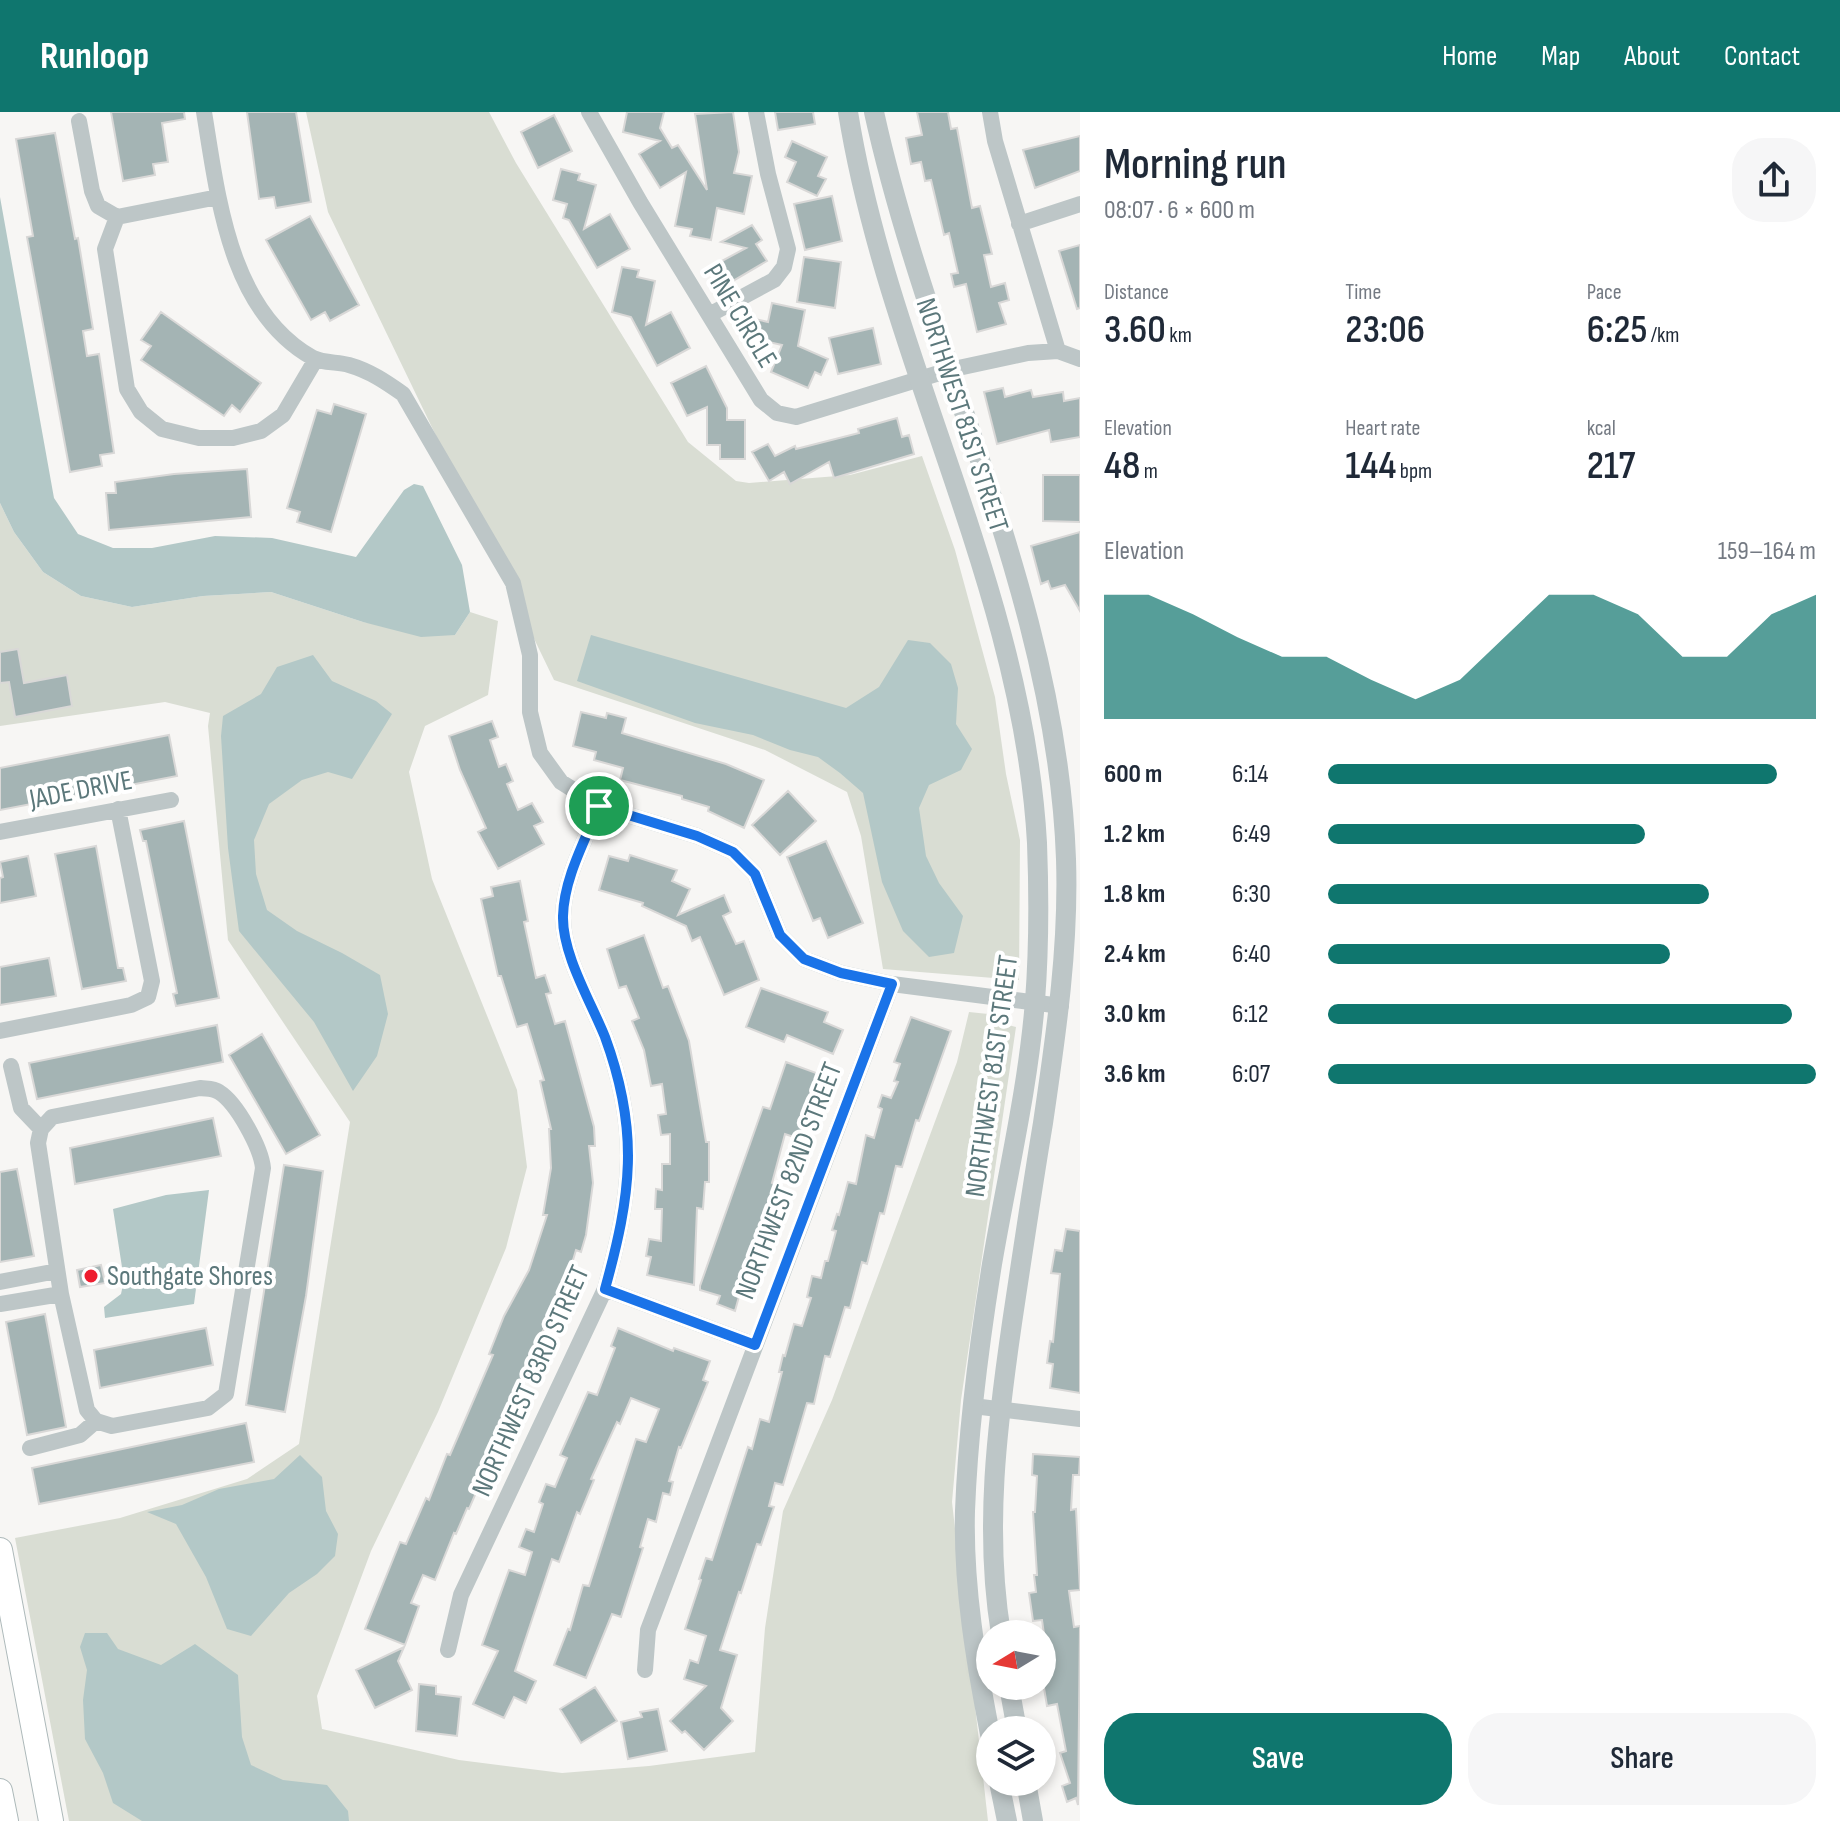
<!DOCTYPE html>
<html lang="en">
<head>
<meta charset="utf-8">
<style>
	:root { --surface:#fff; --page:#f6f6f7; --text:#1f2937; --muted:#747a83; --accent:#0f766e }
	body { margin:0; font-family:"Sofia Sans Condensed",sans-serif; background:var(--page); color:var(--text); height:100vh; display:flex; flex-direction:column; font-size:30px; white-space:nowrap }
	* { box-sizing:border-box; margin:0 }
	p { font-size:26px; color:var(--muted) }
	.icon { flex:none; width:44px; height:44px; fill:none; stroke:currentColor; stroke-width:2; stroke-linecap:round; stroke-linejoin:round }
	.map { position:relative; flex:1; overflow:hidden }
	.panel { display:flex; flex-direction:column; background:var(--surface); width:760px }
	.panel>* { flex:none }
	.needle { width:52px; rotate:260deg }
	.controls { position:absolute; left:976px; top:1508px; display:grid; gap:16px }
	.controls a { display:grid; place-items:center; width:80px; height:80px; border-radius:50%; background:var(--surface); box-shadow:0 4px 12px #0003; font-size:40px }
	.pin { position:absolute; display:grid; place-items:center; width:68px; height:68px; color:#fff; margin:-34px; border:4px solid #fff; border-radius:50%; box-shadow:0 2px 8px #0007 }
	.round { display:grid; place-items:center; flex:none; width:84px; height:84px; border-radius:32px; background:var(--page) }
	.overview { display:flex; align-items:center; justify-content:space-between; height:136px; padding:0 24px }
	h1 { font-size:44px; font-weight:600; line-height:60px }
	.stats { display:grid; grid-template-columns:repeat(3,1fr); gap:12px; height:136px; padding:8px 24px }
	.stats div { display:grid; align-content:center }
	.stats b { font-size:40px; font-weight:600 }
	.stats small { font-size:22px; font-weight:400 }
	.stats p { font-size:22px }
	.chart { height:224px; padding:16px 24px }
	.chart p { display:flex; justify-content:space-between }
	.chart svg { width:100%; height:144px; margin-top:8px; fill:var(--accent); opacity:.7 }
	.action { display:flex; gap:16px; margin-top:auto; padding:16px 24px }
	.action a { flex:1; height:92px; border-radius:32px; background:var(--accent); color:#fff; font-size:32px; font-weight:600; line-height:92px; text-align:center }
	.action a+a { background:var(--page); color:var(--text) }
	ul { padding:0 24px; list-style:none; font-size:26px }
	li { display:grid; grid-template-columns:128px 96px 1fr; align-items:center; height:60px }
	li i { height:20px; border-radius:10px; background:var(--accent) }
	header { display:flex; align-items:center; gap:48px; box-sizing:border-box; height:112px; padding:0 40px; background:var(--accent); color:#fff }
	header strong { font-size:38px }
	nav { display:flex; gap:44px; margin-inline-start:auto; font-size:28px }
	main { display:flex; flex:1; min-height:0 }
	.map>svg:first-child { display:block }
</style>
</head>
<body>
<header>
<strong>Runloop</strong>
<nav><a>Home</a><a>Map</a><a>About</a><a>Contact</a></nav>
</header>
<main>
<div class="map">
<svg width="1080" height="1709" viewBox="0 0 1080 1709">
	<rect width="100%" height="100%" fill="#f7f6f4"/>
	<path fill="#d9ddd3" d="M 306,0 L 489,0 L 516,51 L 688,330 L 736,369 L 749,371 L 850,363 L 922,344 L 955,438 L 995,585 L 1006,662 L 1020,728 L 1019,868 L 883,857 L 861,724 L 847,680 L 765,638 L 554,568 L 328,100 Z
		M 0,391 L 14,420 L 43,460 L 81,484 L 132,495 L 203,484 L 271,480 L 363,510 L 455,523 L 470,500 L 498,509 L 488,583 L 425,614 L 409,660 L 432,767 L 517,978 L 527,1055 L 506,1136 L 438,1300 L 371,1439 L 317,1584 L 322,1617 L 459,1648 L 562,1661 L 649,1654 L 755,1640 L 765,1516 L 783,1399 L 832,1288 L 957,950 L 969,900 L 998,903 L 1008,913 L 1016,915 L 961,1288 L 952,1390 L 988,1709 L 69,1709 L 15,1426 L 120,1406 L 247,1367 L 299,1332 L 350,1010 L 228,828 L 208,614 L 210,601 L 165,590 L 0,614 Z"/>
	<path fill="#b3c8c7" d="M 0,85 L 54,386 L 78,422 L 113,436 L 152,436 L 215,424 L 272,426 L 356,445 L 404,378 L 414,372 L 423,374 L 462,453 L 470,500 L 455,523 L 421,525 L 363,510 L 271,480 L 203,484 L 132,495 L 81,484 L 43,460 L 14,420 L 0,391 Z
		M 591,523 L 846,596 L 879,575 L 908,528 L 930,531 L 951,552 L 958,576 L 956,612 L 972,637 L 961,658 L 929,673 L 919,696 L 926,744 L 939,771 L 963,804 L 954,841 L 929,845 L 903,819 L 882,770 L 863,681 L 840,661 L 818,645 L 790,638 L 753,623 L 695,611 L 577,569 Z
		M 313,543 L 332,569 L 376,589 L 392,602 L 352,667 L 328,660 L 302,668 L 269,692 L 254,728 L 256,762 L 267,798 L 297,819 L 342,841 L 380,863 L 388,902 L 377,944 L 353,979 L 314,910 L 239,819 L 228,736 L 221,624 L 223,604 L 261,582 L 277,555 Z
		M 209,1078 L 194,1192 L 105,1206 L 104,1195 L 121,1182 L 124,1168 L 113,1097 L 166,1083 Z
		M 300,1343 L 322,1365 L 326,1399 L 338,1422 L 335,1444 L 317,1462 L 289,1481 L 251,1524 L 227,1517 L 206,1465 L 176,1412 L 147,1400 L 182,1393 L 219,1377 L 274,1367 Z
		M 85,1521 L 107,1521 L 118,1537 L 161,1553 L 195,1532 L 238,1563 L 242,1625 L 251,1653 L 283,1668 L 327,1673 L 348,1699 L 349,1709 L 142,1709 L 113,1691 L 103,1661 L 85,1627 L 83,1588 L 87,1558 L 80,1535 Z"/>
	<path fill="#a4b4b4" stroke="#d9d8d7" stroke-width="2" d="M 111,0 L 184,0 L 185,7 L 162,11 L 168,50 L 153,52 L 155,63 L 123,69 Z
		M 247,0 L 296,0 L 311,90 L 276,96 L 274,85 L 259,87 Z
		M 627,0 L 664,0 L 660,16 L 672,36 L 678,33 L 707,78 L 695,2 L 733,0 L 739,40 L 734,61 L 752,64 L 744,102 L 717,96 L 711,128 L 690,124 L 692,117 L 675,114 L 686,60 L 660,76 L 639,42 L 660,29 L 623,20 Z
		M 775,0 L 813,0 L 815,12 L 778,18 Z
		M 917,0 L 948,0 L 951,17 L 957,16 L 972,96 L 980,94 L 992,142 L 984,143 L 991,175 L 1005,171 L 1009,188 L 999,191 L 1006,212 L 977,220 L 966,172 L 954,175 L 951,162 L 958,161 L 949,121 L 944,123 L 931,68 L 925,69 L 921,50 L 911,52 L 906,26 L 922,23 Z
		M 554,3 L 572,39 L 538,56 L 521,20 Z
		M 55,21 L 75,127 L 78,126 L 93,217 L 83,219 L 87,244 L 99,242 L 114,341 L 100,343 L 102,354 L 70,360 L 27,125 L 33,124 L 16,27 Z
		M 1080,24 L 1080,59 L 1035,76 L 1023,38 Z
		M 792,29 L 827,45 L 818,64 L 826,67 L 817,84 L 787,70 L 796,50 L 785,45 Z
		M 561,57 L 580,62 L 578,68 L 596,73 L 584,117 L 610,102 L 630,137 L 597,156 L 569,108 L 563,106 L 567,92 L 553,88 Z
		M 832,84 L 842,129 L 805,138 L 794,92 Z
		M 310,104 L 359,193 L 330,209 L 325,200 L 311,208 L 266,128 Z
		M 752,113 L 762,128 L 756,132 L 767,149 L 731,170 L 720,150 L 746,136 L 721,130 Z
		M 1080,133 L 1080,196 L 1077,197 L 1059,139 Z
		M 804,145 L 841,150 L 835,196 L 797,190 Z
		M 622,155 L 639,158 L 637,165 L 655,169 L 646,213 L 671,200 L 690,236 L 657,254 L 631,205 L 612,200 Z
		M 772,191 L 805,198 L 798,234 L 828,247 L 821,263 L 815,260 L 808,276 L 771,260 L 782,233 L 751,226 L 755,207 L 768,210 Z
		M 161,200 L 261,271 L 240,300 L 232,293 L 224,304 L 141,248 L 151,234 L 141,228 Z
		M 873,216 L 881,252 L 838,262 L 829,226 Z
		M 706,254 L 727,296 L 727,308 L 745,308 L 745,347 L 720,347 L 720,333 L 707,333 L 707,295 L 687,304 L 671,271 Z
		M 1003,276 L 1005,285 L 1031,278 L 1033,285 L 1063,280 L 1064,289 L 1080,286 L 1080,325 L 1051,330 L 1049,318 L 997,332 L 984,280 Z
		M 334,292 L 366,302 L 331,420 L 297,410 L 300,400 L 287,396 L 317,298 L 331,302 Z
		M 897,306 L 902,325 L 909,323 L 914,342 L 834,366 L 829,350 L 790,372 L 784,360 L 769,369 L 752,340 L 768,332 L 775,344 L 795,334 L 796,337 L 859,321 L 858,317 Z
		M 247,357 L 251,405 L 109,418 L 106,381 L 116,381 L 115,370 L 174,362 Z
		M 1043,363 L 1080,363 L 1080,410 L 1043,409 Z
		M 1080,420 L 1080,499 L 1065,473 L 1051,477 L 1048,469 L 1041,472 L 1031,434 Z
		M 18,537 L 24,571 L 67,563 L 72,594 L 15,605 L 9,570 L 0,571 L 0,540 Z
		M 581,600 L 606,606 L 607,601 L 626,606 L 622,621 L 726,652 L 764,668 L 744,716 L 708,699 L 709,695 L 682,687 L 682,684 L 620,668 L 623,656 L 594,648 L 596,640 L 573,634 Z
		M 492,609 L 498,625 L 490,628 L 499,655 L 506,652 L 513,669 L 507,672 L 518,698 L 532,691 L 543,710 L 534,714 L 544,732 L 498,757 L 478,720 L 486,716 L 460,658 L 449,624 Z
		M 169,623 L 177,664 L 0,698 L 0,656 Z
		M 788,679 L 816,709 L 780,743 L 752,713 Z
		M 184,709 L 219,886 L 176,894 L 173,882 L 177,881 L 146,729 L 143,729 L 140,718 Z
		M 826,729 L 863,811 L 828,826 L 820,806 L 813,809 L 787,745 Z
		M 96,734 L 118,856 L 123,856 L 126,869 L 82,877 L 55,742 Z
		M 630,743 L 677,758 L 672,769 L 690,777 L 678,803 L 724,783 L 731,800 L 723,804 L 736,832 L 744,829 L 759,868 L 724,883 L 700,825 L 692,829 L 686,814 L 642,794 L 643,791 L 599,778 L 609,744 L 628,749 Z
		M 28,744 L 36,784 L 0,791 L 0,766 L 3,765 L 0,750 Z
		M 520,769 L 528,809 L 524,810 L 536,866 L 545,863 L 551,881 L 546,882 L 555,912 L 565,909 L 594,1015 L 595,1034 L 589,1034 L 593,1071 L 586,1123 L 581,1140 L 576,1138 L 565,1175 L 568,1176 L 561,1191 L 557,1189 L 542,1221 L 547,1222 L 540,1241 L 532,1237 L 521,1264 L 526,1266 L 469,1397 L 467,1396 L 456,1422 L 454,1421 L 435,1468 L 423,1463 L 411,1491 L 419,1494 L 405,1533 L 365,1517 L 400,1430 L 406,1432 L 426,1386 L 429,1388 L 447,1342 L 450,1343 L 493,1243 L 489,1242 L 504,1204 L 529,1158 L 547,1103 L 543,1103 L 551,1056 L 549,1017 L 551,1017 L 540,969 L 544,968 L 527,912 L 517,915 L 501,864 L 498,864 L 481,787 L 493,784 L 491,775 Z
		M 644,823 L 663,876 L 668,874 L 689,929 L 706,1030 L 709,1030 L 709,1070 L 705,1070 L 703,1097 L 697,1096 L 694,1173 L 647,1163 L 651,1145 L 646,1144 L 649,1127 L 661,1129 L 662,1097 L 655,1097 L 656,1077 L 662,1078 L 662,1052 L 670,1052 L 670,1022 L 661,1023 L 658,1003 L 666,1002 L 662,972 L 651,974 L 644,938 L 632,909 L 639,906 L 626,874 L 619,876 L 607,837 Z
		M 49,846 L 56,884 L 0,893 L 0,855 Z
		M 761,876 L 828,900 L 824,910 L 843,918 L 833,942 L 787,923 L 784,930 L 746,915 Z
		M 911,905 L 951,919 L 919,1009 L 916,1008 L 902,1055 L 896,1054 L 884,1102 L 880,1101 L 867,1152 L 862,1150 L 850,1196 L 845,1195 L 830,1245 L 825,1244 L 814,1292 L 807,1291 L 783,1373 L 775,1371 L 769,1394 L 774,1395 L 761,1433 L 757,1432 L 741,1481 L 739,1480 L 720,1538 L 737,1543 L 721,1596 L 733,1609 L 704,1638 L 685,1619 L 682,1621 L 670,1609 L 706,1574 L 684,1567 L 690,1548 L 698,1551 L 706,1524 L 685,1517 L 701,1468 L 699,1467 L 706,1446 L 712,1448 L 748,1335 L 752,1337 L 760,1307 L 769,1310 L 782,1260 L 779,1260 L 783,1243 L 785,1244 L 794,1212 L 802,1214 L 811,1186 L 807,1185 L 812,1164 L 821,1166 L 825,1149 L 828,1149 L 836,1119 L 832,1118 L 837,1102 L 839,1103 L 848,1070 L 856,1072 L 866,1023 L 874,1026 L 882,997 L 878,995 L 882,983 L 891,986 L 898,970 L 894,969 L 900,952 L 894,950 Z
		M 217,913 L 223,950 L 37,987 L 29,951 Z
		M 262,922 L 320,1023 L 286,1042 L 229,943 Z
		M 786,950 L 819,962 L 813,979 L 817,981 L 800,1027 L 785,1022 L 772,1071 L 782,1075 L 762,1125 L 756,1123 L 735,1199 L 717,1192 L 720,1184 L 700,1178 L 700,1174 L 763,995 L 770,997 Z
		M 213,1006 L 221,1044 L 75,1072 L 70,1036 Z
		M 284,1053 L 323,1059 L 306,1184 L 285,1300 L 246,1293 Z
		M 17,1057 L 34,1144 L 0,1150 L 0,1060 Z
		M 1066,1117 L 1080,1119 L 1080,1281 L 1050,1276 L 1053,1252 L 1047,1251 L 1050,1229 L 1053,1230 L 1060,1162 L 1051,1161 L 1055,1138 L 1062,1139 Z
		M 101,1153 L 105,1171 L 80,1175 L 77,1158 Z
		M 45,1202 L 66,1315 L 27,1323 L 6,1210 Z
		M 206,1216 L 213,1253 L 100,1276 L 94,1238 Z
		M 618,1216 L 673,1239 L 674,1236 L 710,1249 L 703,1268 L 708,1270 L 681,1336 L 679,1335 L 669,1369 L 673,1370 L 670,1383 L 663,1381 L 656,1410 L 648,1407 L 640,1435 L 643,1436 L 621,1505 L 612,1502 L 586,1566 L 554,1553 L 568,1517 L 570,1518 L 583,1473 L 589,1474 L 636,1327 L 646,1330 L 659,1297 L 631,1286 L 620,1312 L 617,1310 L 591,1367 L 594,1368 L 580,1402 L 577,1400 L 559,1450 L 552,1447 L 515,1559 L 536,1569 L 526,1591 L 514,1585 L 504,1606 L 473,1592 L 498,1539 L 482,1533 L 509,1458 L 525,1463 L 532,1440 L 519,1435 L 526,1417 L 534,1420 L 543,1392 L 539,1390 L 546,1372 L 555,1375 L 567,1346 L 560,1343 L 588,1280 L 597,1283 L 615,1236 L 611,1234 Z
		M 246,1311 L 254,1350 L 39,1392 L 32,1356 Z
		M 1033,1342 L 1080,1345 L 1079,1363 L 1073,1363 L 1071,1398 L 1076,1397 L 1080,1478 L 1069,1479 L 1074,1515 L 1080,1514 L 1078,1693 L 1076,1686 L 1067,1690 L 1062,1674 L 1070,1671 L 1060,1641 L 1066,1639 L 1057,1592 L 1047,1594 L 1042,1564 L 1042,1543 L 1047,1543 L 1042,1508 L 1033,1509 L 1029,1481 L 1036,1480 L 1034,1463 L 1037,1463 L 1033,1400 L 1035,1400 L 1037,1364 L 1032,1363 Z
		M 404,1535 L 398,1549 L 412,1578 L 375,1596 L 356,1558 Z
		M 419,1572 L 436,1574 L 436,1582 L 461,1585 L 457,1624 L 416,1619 Z
		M 595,1575 L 617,1609 L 581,1631 L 560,1597 Z
		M 658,1597 L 667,1639 L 628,1647 L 621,1610 L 642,1605 L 640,1600 Z"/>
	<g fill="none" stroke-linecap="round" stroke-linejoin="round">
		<g stroke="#adb9ba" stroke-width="26">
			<path id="secondary" d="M 0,1438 L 51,1709
				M 0,1679 L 6,1709"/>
		</g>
		<path stroke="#bdc6c7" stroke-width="16" d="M 204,0 C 218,85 229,199 313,246 C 323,251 338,250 349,253 C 370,259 386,270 403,282 L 513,471 L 530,543 L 530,600 L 540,641 L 561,670 L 599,694 L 697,724 L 733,740 L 755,762 L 780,823 L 804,847 L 841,861 L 892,872 L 1061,894
			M 589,0 L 640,90 L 761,288 L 777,301 L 796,305 L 949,258 L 1028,241 L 1058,239 L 1080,247
			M 990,0 L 995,29 L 1058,239
			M 79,9 L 92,79 L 98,94 L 117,105
			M 218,85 L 117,105 L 105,137 L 127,277 L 141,300 L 162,317 L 199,326 L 233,326 L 261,319 L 283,303 L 316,247
			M 1019,112 L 1080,92
			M 709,203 L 774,168 L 784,155 L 788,137 L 768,62 L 756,0
			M 0,720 L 171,688
			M 0,919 L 131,893 L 148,885 L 152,869 L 118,697
			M 11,954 L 21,996 L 41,1017 L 38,1031 L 61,1182 L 87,1298 L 96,1309
			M 0,1170 L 57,1159
			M 605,1177 L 755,1233
			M 0,1192 L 61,1182
			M 973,1294 L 1080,1307
			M 30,1336 L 80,1323 L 96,1309 L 112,1314 L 208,1296 L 226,1282 L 263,1056 C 261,1036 237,991 219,980 C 213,976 207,977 200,976 L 52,1005 L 41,1017
			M 448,1538 L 461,1483 L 605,1177 C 631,1082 640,1020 605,925 C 591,890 562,842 563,804 C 564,766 585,729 599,694
			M 645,1558 L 648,1518 L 892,872"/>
		<path stroke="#bdc6c7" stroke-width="20" d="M 848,0 C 888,249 1023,476 1037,731 C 1039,783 1039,837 1035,889 C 1028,977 1007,1064 992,1152 C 979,1233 968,1317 965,1399 C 963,1474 976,1550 990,1622
			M 874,0 C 929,250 1057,488 1066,747 C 1069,836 1056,922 1043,1011 C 1032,1077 1022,1144 1012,1211 C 997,1314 984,1418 1001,1522
			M 1009,1574 L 1017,1618
			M 999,1670 L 1007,1709
			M 1026,1670 L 1033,1709"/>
		<use href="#secondary" stroke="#fff" stroke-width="24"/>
	</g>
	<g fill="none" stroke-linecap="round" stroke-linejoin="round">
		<g stroke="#fff" stroke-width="16">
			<path id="route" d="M 599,694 L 697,724 L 733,740 L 755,762 L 780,823 L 804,847 L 841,861 L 892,872 L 755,1233 L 605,1177 C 631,1083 640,1020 605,925 C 591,890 562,842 563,804 C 564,766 585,729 599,694 Z"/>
		</g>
		<use href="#route" stroke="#1a73e8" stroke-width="10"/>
	</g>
	<circle fill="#ee1d2e" stroke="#fff" stroke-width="3" cx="91" cy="1164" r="8"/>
	<g text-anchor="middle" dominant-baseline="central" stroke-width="8" stroke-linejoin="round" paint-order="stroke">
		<g font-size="28" fill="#5c787b" stroke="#fff">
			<text transform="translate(740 204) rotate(59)">PINE CIRCLE</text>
			<text transform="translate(962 303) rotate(72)">NORTHWEST 81ST STREET</text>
			<text transform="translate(81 678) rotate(-11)">JADE DRIVE</text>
			<text transform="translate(992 964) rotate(-82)">NORTHWEST 81ST STREET</text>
			<text transform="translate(789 1069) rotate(-69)">NORTHWEST 82ND STREET</text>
			<text transform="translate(531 1269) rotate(-66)">NORTHWEST 83RD STREET</text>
		</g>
		<g font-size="28" fill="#5c787b" stroke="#fff" text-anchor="start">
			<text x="107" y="1164">Southgate Shores</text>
		</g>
	</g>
</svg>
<div class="controls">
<a><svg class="needle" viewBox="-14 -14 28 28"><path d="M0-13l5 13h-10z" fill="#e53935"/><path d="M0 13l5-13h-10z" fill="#747a83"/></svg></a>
<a><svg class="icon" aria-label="layers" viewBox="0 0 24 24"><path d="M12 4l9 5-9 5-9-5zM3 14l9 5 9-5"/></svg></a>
</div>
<div class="pin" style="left:599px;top:694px;background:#1e9e55"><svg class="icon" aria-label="arrive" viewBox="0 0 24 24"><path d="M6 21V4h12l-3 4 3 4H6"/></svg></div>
</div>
<section class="panel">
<div class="overview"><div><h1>Morning run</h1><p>08:07 · 6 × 600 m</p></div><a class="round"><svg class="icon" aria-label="share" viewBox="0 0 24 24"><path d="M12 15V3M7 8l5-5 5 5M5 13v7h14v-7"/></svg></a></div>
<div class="stats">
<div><p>Distance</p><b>3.60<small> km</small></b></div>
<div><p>Time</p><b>23:06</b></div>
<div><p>Pace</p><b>6:25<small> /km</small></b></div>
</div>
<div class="stats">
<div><p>Elevation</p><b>48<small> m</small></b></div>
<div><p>Heart rate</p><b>144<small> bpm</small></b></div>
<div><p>kcal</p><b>217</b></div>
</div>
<div class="chart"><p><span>Elevation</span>159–164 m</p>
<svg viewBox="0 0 160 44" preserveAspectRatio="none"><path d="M0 44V6L10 6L20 12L30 19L40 25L50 25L60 32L70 38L80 32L90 19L100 6L110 6L120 12L130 25L140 25L150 12L160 6V44z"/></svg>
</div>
<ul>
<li><b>600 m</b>6:14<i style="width:92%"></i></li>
<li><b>1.2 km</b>6:49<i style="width:65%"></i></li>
<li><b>1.8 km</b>6:30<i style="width:78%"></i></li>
<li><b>2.4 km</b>6:40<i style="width:70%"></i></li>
<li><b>3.0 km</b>6:12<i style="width:95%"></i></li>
<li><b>3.6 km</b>6:07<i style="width:100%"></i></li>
</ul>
<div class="action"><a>Save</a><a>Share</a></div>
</section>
</main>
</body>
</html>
